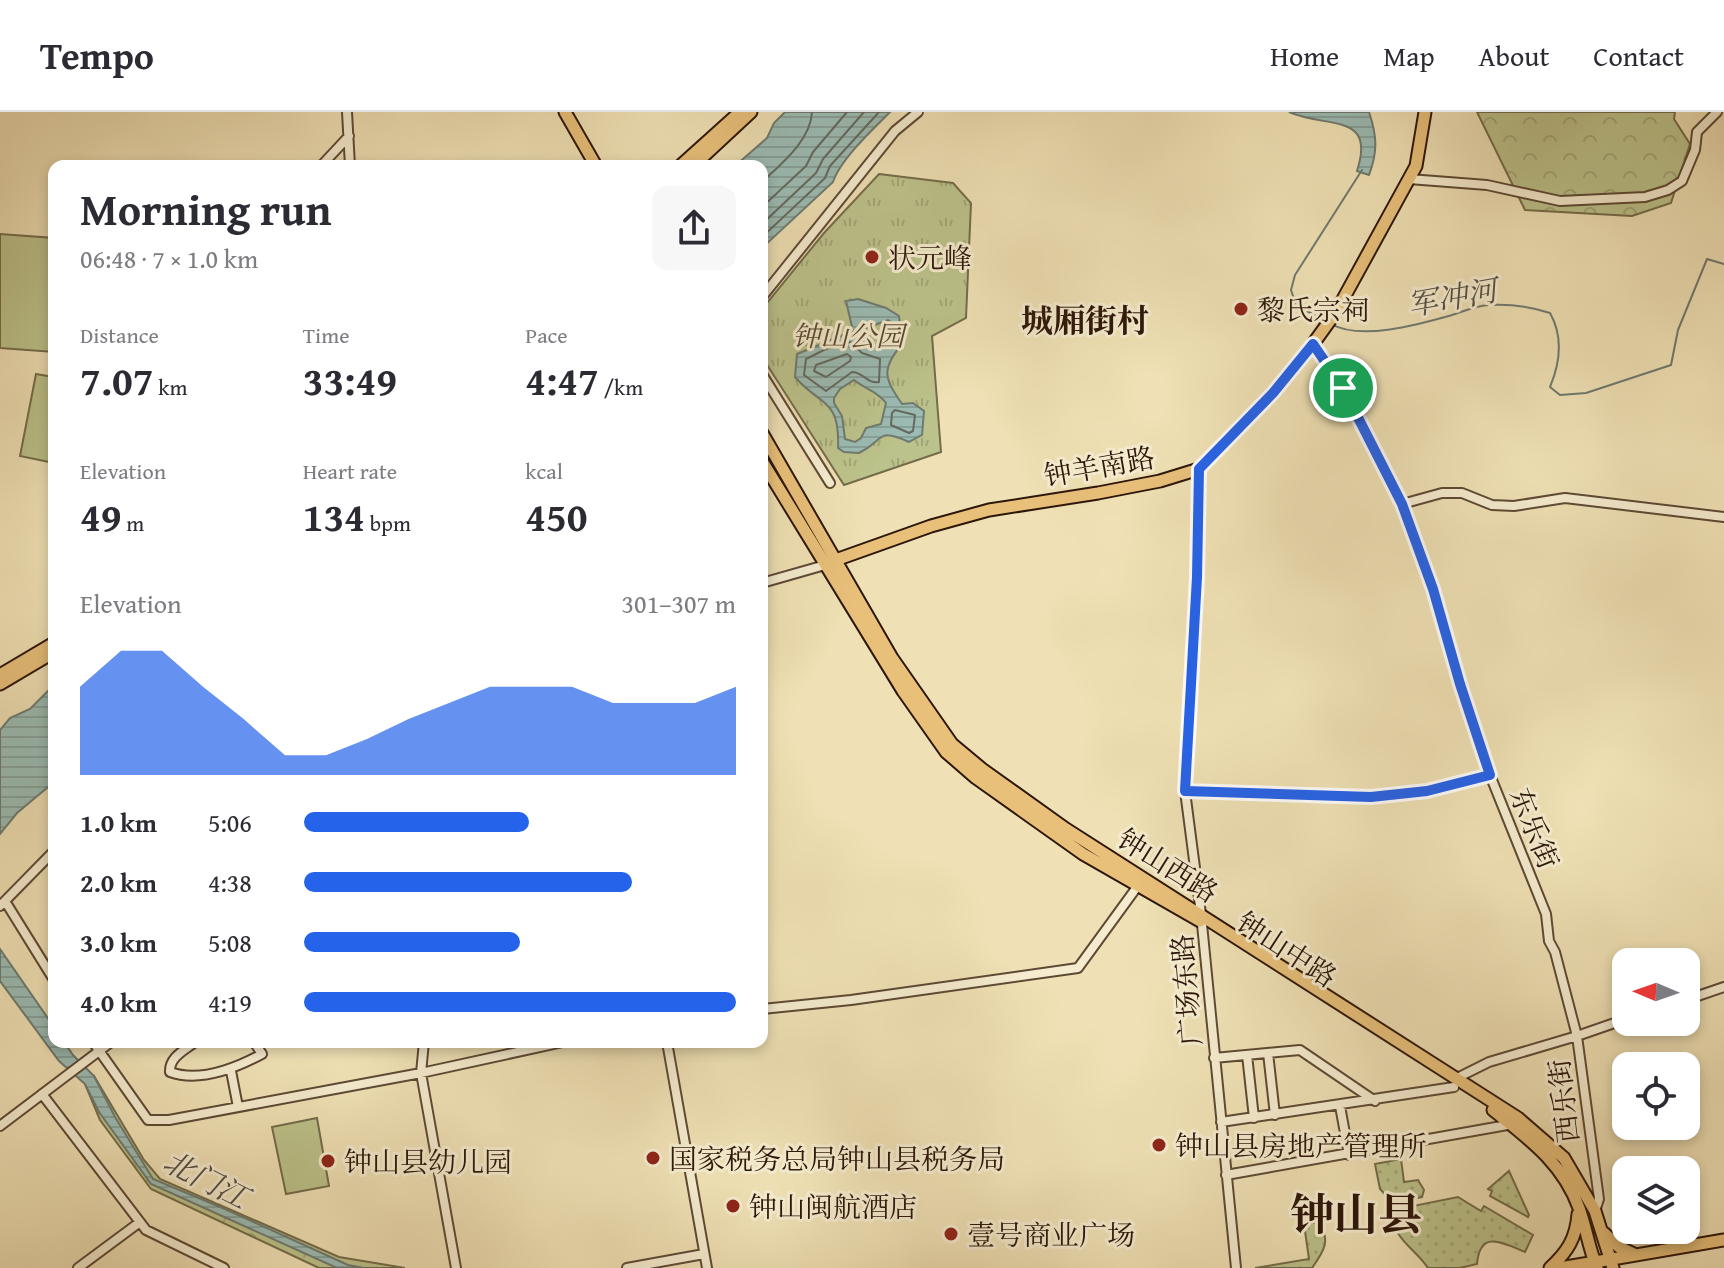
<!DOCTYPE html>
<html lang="en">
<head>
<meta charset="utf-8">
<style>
	:root { --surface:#fff; --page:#f7f7f7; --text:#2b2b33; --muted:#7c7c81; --line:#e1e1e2; --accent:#2563eb }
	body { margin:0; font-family:"Gentium Book Plus","Noto Serif SC",serif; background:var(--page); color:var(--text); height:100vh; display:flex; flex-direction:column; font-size:30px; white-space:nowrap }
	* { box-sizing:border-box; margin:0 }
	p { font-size:26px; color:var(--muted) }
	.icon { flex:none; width:44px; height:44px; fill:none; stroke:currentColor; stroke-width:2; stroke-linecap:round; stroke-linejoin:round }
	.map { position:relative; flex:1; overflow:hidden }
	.side { position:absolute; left:48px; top:48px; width:720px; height:888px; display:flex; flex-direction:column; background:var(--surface); border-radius:16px; box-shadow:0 4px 12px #0003 }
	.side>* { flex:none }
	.needle { width:52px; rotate:272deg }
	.buttons { position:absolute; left:1612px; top:836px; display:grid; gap:16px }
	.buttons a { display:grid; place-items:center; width:88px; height:88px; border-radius:16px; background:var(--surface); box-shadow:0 4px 12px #0003; font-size:40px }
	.pin { position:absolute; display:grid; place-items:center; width:68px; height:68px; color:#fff; margin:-34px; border:4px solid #fff; border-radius:50%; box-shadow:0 2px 8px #0007 }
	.round { display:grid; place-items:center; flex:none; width:84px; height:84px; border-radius:16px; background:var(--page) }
	.headline { display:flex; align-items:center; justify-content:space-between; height:136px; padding:0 32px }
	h1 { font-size:44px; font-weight:700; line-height:60px }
	.figures { display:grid; grid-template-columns:repeat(3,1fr); gap:12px; height:136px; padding:8px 32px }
	.figures div { display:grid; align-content:center }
	.figures b { font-size:40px; font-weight:700 }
	.figures small { font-size:22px; font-weight:400 }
	.figures p { font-size:22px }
	.chart { height:224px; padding:16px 32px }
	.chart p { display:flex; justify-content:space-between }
	.chart svg { width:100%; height:144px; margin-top:8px; fill:var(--accent); opacity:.7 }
	ul { padding:0 32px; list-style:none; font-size:26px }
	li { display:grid; grid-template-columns:128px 96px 1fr; align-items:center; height:60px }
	li i { height:20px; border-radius:10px; background:var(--accent) }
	header { display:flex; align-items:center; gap:48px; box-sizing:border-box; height:112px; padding:0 40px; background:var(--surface); border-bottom:2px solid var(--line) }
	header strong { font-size:38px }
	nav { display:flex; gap:44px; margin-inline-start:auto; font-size:28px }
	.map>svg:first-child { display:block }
</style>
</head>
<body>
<header>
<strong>Tempo</strong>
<nav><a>Home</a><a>Map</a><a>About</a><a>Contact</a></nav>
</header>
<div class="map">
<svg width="1724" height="1156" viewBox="0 0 1724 1156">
	<defs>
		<pattern id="grass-dots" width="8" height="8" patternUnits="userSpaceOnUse" patternTransform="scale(2)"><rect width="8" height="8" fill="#bcc28b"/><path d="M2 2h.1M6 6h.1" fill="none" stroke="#a2a677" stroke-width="1.8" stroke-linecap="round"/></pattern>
		<pattern id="forest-crowns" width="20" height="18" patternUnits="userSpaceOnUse" patternTransform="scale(2)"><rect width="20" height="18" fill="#bcc28b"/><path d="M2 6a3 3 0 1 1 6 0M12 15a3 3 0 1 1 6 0" fill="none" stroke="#a2a677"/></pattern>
		<pattern id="park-tufts" width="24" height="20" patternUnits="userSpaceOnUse" patternTransform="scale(2)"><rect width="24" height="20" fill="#bcc28b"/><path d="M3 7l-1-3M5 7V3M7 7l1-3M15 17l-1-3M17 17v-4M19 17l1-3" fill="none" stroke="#a2a677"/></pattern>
		<pattern id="water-rules" width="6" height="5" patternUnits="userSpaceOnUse" patternTransform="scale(2)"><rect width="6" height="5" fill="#9bbcb4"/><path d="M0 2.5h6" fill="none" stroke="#86a199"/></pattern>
	</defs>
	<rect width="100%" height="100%" fill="#efe1b5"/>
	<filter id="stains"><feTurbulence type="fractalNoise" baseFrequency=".0025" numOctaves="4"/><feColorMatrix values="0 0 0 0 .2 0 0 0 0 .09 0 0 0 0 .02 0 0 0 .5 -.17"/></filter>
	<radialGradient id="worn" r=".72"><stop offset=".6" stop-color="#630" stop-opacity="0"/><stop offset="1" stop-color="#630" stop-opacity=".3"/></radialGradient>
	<path fill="url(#grass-dots)" stroke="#746c4a" stroke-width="2" d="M 1401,1047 L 1404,1070 L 1418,1068 L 1424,1078 L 1422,1085 L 1392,1090 L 1380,1077 L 1375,1052 Z
		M 1509,1059 L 1529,1103 L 1528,1105 L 1490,1084 L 1492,1079 L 1488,1077 Z
		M 1458,1085 L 1481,1099 L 1484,1094 L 1533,1123 L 1525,1140 C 1503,1131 1480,1117 1477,1152 L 1460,1156 L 1428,1156 C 1414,1135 1390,1126 1393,1098 Z
		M 1319,1110 C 1331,1129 1324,1139 1312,1156 L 1255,1156 L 1309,1147 L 1304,1112 Z"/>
	<path fill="url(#forest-crowns)" stroke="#746c4a" stroke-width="2" d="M 1477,0 L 1675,0 L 1674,7 L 1690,32 L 1671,91 L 1632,104 L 1525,98 Z
		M 94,964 L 144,1048 L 160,1067 L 339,1145 L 405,1156 L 319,1156 L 151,1077 L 100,1008 L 85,972 Z"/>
	<path fill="url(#park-tufts)" stroke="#746c4a" stroke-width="2" d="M 879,62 L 953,71 L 971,91 L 966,206 L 932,224 L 941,340 L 844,373 L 762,245 L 762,197 L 824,121 Z"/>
	<path fill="#bcc28b" stroke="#746c4a" stroke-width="2" d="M 0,122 L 54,126 L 54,240 L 0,236 Z
		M 36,262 L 54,265 L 54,351 L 20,344 Z
		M 317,1006 L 329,1074 L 286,1082 L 272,1015 Z"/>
	<path fill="url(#water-rules)" stroke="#6f7a70" stroke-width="2" fill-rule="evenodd" d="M 785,0 L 890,0 C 873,17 840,48 833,70 L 762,136 L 762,54 L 735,54 L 767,26 L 774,11 Z
		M 1289,0 L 1369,0 C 1377,24 1378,39 1369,63 L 1357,59 C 1376,0 1328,17 1289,0 Z
		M 858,187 L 886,196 L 899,204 L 902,232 C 881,257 884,266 902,292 L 913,291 L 924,299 L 922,323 L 909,330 C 876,315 885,328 859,341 L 844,340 L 838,336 C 840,286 821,295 795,265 L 797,242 L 853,219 L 846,189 ZM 888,208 L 896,213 L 894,225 C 879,238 861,244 860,218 ZM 854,268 C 865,277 877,279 886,291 L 881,312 L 866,316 L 861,326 L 855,330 L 845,327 L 842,304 L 834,291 L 834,286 L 840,277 Z
		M 54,573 L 54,670 L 17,701 L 0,722 L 0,618 L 10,606 L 30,597 Z
		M 0,837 L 54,915 L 54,930 L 64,930 L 73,943 L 94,964 L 115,1005 L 153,1067 L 225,1097 L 348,1153 L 364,1156 L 337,1156 L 151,1072 L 99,1000 L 85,972 L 59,949 L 0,869 Z"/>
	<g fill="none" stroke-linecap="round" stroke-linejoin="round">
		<path stroke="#64695f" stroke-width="2" d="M 762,70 C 781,52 811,28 812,0
			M 762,95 L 806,54 L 813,40 L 847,0
			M 762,112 L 816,61 L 823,47 L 864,0
			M 762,125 L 825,66 L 830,54 L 879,0
			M 850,230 L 862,241 L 880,247 L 879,270 C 867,272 863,260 852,260 L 826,279 L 804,263 L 806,247 L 826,237 Z
			M 847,242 L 851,245 L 850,249 L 826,265 L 814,259 L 816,253 Z
			M 895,298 L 915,303 L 913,319 L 909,321 L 891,313 L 892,301 Z"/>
		<path stroke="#6f7a70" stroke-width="2" d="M 1325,209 L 1296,193 L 1291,178 L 1295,163 L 1362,58
			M 1331,212 C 1361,229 1420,212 1452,203 C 1464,199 1476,194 1488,193 C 1509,192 1530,194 1550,201 C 1563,224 1560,251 1550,275 L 1560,283 L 1586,281 L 1671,253 L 1678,218 L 1707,147 L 1724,152"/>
		<g stroke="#5e4935" stroke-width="12">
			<path id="minor" d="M 347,0 L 350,54
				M 321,54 L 349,24
				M 1409,67 L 1487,73 L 1560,89 L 1645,85 L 1668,78 L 1682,69 L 1695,38 L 1697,20 L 1717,0
				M 762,185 L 895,19 L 918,0
				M 1313,232 L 1343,276 L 1402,392 L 1433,477 L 1460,572 L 1490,663 L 1546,802 L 1549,829 L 1555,840 L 1577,924 L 1489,950 L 1455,967
				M 762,262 L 830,371
				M 1199,357 L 1197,465 L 1185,679 L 1201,802 L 1236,1156
				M 1402,392 L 1442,381 L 1462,381 L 1492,393 L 1514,394 L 1565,386 L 1724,405
				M 762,471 L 825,453
				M 1185,679 L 1371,685 L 1427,679 L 1490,663
				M 5,789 L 54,868
				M 0,794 L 54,739
				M 1686,888 L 1724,875
				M 762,897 L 851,888 L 1078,856 L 1137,775
				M 93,930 L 148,1008 L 169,1008 L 421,961 L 563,930
				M 195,930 C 185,938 169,945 170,960 C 200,971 236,956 262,942 L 254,930
				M 424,930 L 421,961 L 456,1156
				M 667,930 L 707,1156
				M 1268,941 L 1275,1003
				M 1247,943 L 1254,1006
				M 1214,946 L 1300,938 L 1375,989
				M 231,959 L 238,995
				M 42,982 L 146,1118 L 224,1156
				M 1340,994 L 1349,1043
				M 1221,1010 L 1454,975
				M 0,1014 L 111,930
				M 1226,1063 L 1513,1012
				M 1595,1099 L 1599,1087 L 1577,924 L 1626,907
				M 78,1156 L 140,1110
				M 627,1156 L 704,1142"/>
		</g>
		<g stroke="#2d160a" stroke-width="15">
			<path id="major" d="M 565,0 L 596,54
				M 680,54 L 740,0
				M 693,54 L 751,0
				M 762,321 L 892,546 L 952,632 L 982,657 L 1066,717 L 1518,1006 L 1564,1046 L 1595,1099 L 1613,1156
				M 762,349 L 903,579 L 946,640 L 976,666 L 1083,742 L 1200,809
				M 830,450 L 931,414 L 989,398 L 1098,381 L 1160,369 L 1199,357 L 1273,281 L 1313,232 L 1336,200 L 1416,54 L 1425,0
				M 0,563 L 54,531
				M 0,572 L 54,540
				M 1493,998 C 1528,1026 1563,1051 1579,1096 C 1586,1115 1589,1137 1597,1156
				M 1604,1121 L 1619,1135 L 1636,1143
				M 1550,1156 C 1567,1140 1576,1127 1578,1102
				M 1560,1156 L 1724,1128"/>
		</g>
		<use href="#minor" stroke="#f5eccf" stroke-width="8"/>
		<use href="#major" stroke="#e8c07a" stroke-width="11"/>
	</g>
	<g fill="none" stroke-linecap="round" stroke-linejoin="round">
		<g stroke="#fff" stroke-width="16">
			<path id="route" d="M 1313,232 L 1343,276 L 1402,392 L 1433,477 L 1460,572 L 1490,663 L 1427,679 L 1371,685 L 1185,679 L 1197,465 L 1199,357 L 1273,281 Z"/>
		</g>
		<use href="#route" stroke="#2563eb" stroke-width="10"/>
	</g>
	<g fill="#8f2418" stroke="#f5eccf" stroke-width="3">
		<circle cx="872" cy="145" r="8"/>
		<circle cx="1241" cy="197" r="8"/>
		<circle cx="1159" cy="1033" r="8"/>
		<circle cx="653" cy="1046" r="8"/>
		<circle cx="328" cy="1049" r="8"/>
		<circle cx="733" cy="1094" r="8"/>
		<circle cx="951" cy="1122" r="8"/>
	</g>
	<g text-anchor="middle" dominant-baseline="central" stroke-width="6" stroke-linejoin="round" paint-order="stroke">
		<g font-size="28" fill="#2d160a" stroke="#f5eccf" text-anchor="start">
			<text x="888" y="145">状元峰</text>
			<text x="1257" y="197">黎氏宗祠</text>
			<text x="1175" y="1033">钟山县房地产管理所</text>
			<text x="669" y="1046">国家税务总局钟山县税务局</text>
			<text x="344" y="1049">钟山县幼儿园</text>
			<text x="749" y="1094">钟山闽航酒店</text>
			<text x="967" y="1122">壹号商业广场</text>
		</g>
		<g font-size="28" font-style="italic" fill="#584a31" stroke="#f5eccf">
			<text x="848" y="223">钟山公园</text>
		</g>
		<g font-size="28" fill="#2d160a" stroke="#f5eccf">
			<text transform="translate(1099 354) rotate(-10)">钟羊南路</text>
			<text transform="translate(1535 716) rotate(68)">东乐街</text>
			<text transform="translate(1168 753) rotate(32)">钟山西路</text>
			<text transform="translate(1287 837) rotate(33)">钟山中路</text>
			<text transform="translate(1186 878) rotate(-95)">广场东路</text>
			<text transform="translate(1563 989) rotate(-97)">西乐街</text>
		</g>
		<g font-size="30" font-style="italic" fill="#545046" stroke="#f5eccf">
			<text transform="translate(1452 185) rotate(-10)">军冲河</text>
			<text transform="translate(206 1067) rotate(27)">北门江</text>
		</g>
		<g font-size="32" font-weight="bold" fill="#2d160a" stroke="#f5eccf">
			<text x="1085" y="208">城厢街村</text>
		</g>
		<g font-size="44" font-weight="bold" fill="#2d160a" stroke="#f5eccf">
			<text x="1356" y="1102">钟山县</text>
		</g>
	</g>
	<rect width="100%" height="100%" filter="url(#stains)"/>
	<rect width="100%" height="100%" fill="url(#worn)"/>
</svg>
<div class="buttons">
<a><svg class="needle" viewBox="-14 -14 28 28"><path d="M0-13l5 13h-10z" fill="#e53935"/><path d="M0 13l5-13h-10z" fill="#7c7c81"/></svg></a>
<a><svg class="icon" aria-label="locate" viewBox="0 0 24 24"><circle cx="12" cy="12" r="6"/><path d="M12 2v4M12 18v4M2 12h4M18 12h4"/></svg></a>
<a><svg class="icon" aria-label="layers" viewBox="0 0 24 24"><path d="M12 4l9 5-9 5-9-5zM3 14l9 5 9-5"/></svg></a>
</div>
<div class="pin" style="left:1343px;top:276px;background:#1e9e55"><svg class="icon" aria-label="arrive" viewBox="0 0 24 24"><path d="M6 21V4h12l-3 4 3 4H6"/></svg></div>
<section class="side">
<div class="headline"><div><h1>Morning run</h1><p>06:48 · 7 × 1.0 km</p></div><a class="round"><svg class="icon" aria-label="share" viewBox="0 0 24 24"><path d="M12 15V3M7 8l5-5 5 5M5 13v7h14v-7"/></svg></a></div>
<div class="figures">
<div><p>Distance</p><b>7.07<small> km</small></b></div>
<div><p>Time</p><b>33:49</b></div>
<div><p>Pace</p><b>4:47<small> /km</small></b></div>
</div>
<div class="figures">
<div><p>Elevation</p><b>49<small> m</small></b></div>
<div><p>Heart rate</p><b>134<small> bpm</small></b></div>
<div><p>kcal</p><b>450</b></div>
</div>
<div class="chart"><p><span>Elevation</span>301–307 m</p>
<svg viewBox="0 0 160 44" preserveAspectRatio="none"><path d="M0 44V17L10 6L20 6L30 17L40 27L50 38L60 38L70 33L80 27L90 22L100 17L110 17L120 17L130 22L140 22L150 22L160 17V44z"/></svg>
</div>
<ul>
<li><b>1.0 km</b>5:06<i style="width:52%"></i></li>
<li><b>2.0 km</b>4:38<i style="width:76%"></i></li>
<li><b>3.0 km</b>5:08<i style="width:50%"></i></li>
<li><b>4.0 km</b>4:19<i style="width:100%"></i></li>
</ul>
</section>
</div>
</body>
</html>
